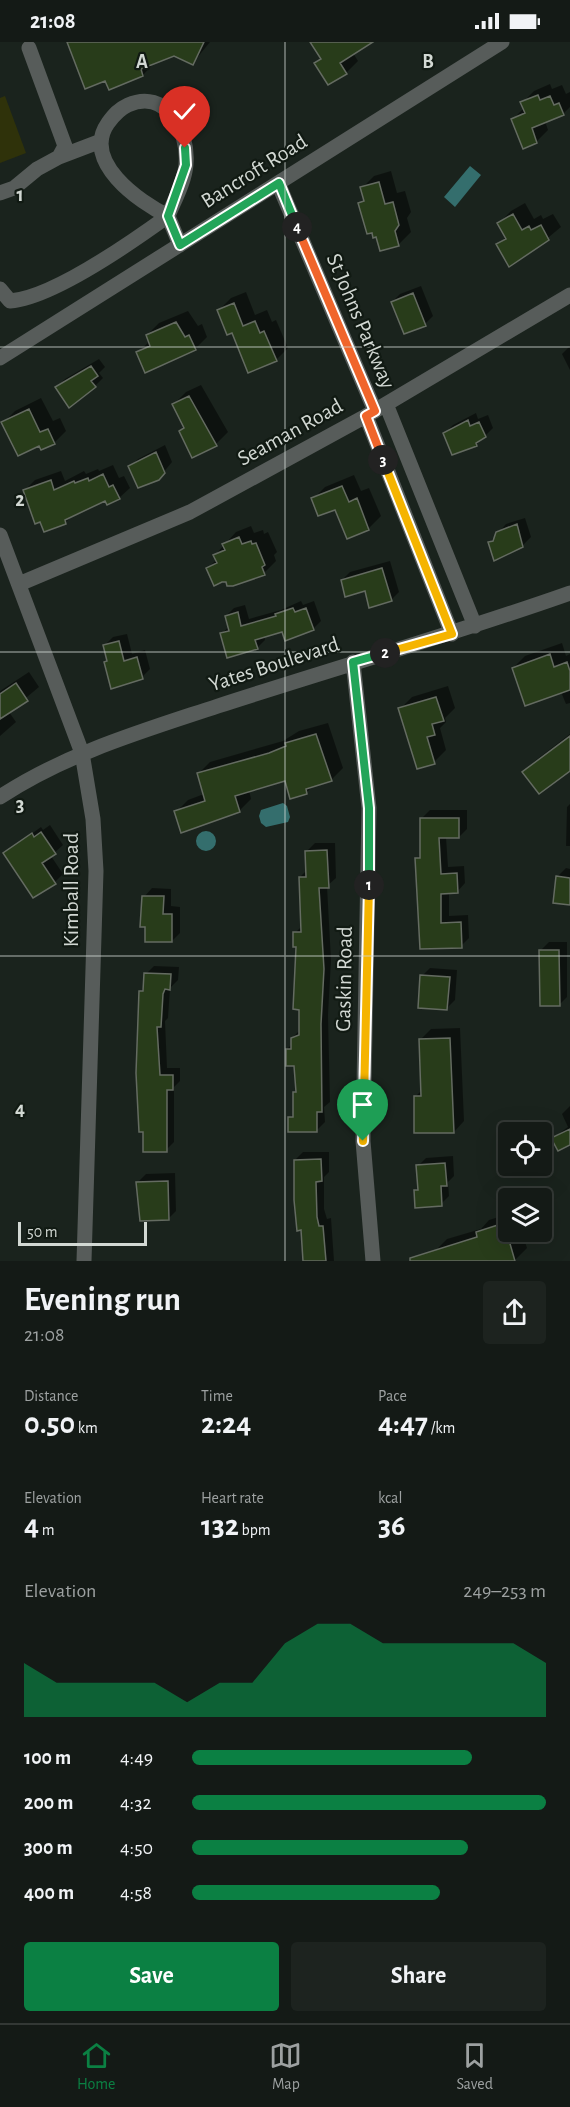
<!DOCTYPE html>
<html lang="en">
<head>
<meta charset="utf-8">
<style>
	:root { --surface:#141a16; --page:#1d231f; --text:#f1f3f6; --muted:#9da1a1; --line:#333835; --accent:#0b8043 }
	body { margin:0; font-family:"Alegreya Sans",sans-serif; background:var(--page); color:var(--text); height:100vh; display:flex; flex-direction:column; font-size:22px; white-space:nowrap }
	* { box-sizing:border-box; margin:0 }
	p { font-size:20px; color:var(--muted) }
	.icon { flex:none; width:33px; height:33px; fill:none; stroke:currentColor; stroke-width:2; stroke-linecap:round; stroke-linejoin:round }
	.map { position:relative; height:1219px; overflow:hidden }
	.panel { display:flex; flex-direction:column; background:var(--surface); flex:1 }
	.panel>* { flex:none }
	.buttons { position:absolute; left:498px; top:1080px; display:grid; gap:12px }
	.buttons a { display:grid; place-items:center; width:54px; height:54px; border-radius:6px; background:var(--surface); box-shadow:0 6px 24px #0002,0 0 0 2px var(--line); font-size:30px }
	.scale { position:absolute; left:18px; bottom:15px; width:129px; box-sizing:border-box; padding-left:6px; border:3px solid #d2d8d3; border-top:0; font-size:16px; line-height:21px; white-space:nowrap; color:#d2d8d3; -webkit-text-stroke:4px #111a13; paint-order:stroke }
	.pin { position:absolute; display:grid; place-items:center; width:51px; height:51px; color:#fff; margin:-62px -26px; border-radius:50% 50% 50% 0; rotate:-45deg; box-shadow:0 0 6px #0007 }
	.pin .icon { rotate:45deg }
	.km { position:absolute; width:30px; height:30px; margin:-15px; border-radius:50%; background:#222; color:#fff; font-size:16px; line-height:30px; text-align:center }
	.round { display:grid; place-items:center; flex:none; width:63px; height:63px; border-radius:6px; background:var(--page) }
	.head { display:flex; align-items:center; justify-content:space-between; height:102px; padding:0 24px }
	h1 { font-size:33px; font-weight:600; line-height:45px }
	.stats { display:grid; grid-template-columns:repeat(3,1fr); gap:9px; height:102px; padding:6px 24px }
	.stats div { display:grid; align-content:center }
	.stats b { font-size:30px; font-weight:600 }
	.stats small { font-size:16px; font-weight:400 }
	.stats p { font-size:16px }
	.chart { height:168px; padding:12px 24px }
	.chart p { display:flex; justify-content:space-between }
	.chart svg { width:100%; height:108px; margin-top:6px; fill:var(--accent); opacity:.7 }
	.button { display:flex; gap:12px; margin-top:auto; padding:12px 24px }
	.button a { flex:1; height:69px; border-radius:6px; background:var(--accent); color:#fff; font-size:24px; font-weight:600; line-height:69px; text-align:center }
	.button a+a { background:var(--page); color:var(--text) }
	ul { padding:0 24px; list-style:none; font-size:20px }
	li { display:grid; grid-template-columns:96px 72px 1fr; align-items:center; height:45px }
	li i { height:15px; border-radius:8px; background:var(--accent) }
	.status { display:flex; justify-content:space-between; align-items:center; height:42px; padding:0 30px; background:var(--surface); direction:ltr }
	.status svg { height:16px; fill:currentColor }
	.tab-bar { display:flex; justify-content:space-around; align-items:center; height:84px; border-top:2px solid var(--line); background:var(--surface); font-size:16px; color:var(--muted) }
	.tab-bar a { display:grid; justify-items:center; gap:3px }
	.tab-bar .selected { color:var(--accent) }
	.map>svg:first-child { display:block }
</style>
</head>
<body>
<div class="status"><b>21:08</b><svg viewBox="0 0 49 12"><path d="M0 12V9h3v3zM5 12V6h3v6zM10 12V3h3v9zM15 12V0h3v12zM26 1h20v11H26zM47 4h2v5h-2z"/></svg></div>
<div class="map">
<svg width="570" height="1219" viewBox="0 0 570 1219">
	<rect width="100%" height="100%" fill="#1a231d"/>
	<path fill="#2f320a" d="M 5,54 L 26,111 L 0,121 L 0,56 Z"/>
	<path fill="#346e6d" d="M 470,124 L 481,133 L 455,165 L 444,155 Z
		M 283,761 L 287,764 L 290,775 L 288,780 L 266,785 L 261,781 L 259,774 L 261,768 Z
		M196 799a10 10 0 1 1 20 0a10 10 0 1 1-20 0Z"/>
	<path fill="#0007" d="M 68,0 L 210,0 L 192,22 L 174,13 L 155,20 L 143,33 L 106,37 Z
		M 312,0 L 368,0 L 353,11 L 358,19 L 346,31 L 316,21 L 322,15 Z
		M 550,42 L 552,47 L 562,43 L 566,52 L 570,50 L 570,65 L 563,72 L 545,79 L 548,88 L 536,100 L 512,78 L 524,66 L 522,61 L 534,49 Z
		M 391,129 L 397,151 L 405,149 L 411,170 L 407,176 L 411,190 L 399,202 L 377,194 L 360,161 L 365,156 L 362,146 L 374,134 Z
		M 525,161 L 534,177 L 541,173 L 543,177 L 553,172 L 561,185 L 526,214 L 510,223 L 498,203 L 506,195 L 499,181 L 511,169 Z
		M 421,244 L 433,274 L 425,282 L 392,260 L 400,252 Z
		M 246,250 L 255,273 L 267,268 L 272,280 L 276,278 L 288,306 L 276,318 L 219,268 L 231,256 Z
		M 188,269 L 198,284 L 202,282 L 207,295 L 195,307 L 138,310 L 150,299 L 147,293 L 159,281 Z
		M 570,304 L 570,328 L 562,312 Z
		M 99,317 L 105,325 L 99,331 L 103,336 L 95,344 L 57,345 L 65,337 Z
		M 201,343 L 228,390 L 216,402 L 181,389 L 185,385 L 174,362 L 186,350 Z
		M 41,356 L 53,379 L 60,376 L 66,389 L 54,401 L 40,402 L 3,381 L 15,369 Z
		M 476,371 L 478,377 L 488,373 L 493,386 L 476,403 L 445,391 L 453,383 Z
		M 165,403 L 172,420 L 158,437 L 130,425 L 138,417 Z
		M 113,423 L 119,436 L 124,434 L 130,446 L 119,456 L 106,457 L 74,472 L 65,481 L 25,448 L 35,438 L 61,429 L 65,439 L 84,429 L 86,432 L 98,427 L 99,429 Z
		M 354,433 L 361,449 L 369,446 L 381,474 L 369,486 L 348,495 L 336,466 L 313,457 L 325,445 Z
		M 525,476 L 531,495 L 522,504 L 489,501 L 506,482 Z
		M 251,484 L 254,491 L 263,488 L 264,492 L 268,490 L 277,510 L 274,513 L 276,519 L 264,531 L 227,538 L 208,526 L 217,517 L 215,513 L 236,490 Z
		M 390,519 L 399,550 L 391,558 L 342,538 L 350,530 Z
		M 301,559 L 303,563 L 314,559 L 321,579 L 313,587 L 283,589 L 264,594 L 265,598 L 257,606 L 222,592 L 229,584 L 226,574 L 234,566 L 245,563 L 249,577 L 281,568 Z
		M 127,592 L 132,612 L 145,608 L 150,627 L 142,635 L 108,618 L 105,603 L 113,595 Z
		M 562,601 L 566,614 L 570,612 L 570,661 L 566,662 L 561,650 L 513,626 L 525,614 Z
		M 29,630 L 39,645 L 9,670 L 16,680 L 0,694 L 0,649 Z
		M 448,644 L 455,666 L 445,676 L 446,680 L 440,686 L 446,708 L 434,720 L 400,667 L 412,655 Z
		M 328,681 L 343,726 L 331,738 L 315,742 L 306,751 L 286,737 L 249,748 L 251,757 L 239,769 L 176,770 L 188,758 L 204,752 L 198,732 L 210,720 L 283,699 L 299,689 Z
		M 570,692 L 570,727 L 524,730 L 536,718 Z
		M 570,762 L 570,804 L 566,804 L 567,765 Z
		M 430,768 L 467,768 L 467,787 L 459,795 L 446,795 L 448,825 L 464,824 L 465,841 L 457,850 L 449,850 L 449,874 L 468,873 L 469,896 L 461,904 L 421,905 L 417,817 L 421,812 L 422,776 Z
		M 50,783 L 63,803 L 51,814 L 63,832 L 55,840 L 5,811 L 41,785 L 43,788 Z
		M 315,801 L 335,801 L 336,836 L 327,844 L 331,918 L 328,973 L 330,1060 L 324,1065 L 325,1080 L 317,1088 L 289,1076 L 295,1071 L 294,1050 L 297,1047 L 296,1022 L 287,1007 L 292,1002 L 292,996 L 300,988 L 298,904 L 295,891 L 302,884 L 300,835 L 307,828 L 307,809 Z
		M 566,826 L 570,827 L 570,861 L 558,834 Z
		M 152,846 L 171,847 L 171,864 L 180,865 L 180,891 L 172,899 L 144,855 Z
		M 549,900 L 567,900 L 567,955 L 559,963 L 541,908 Z
		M 154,924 L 179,925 L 178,938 L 170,946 L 168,976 L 165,979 L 167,1026 L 180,1026 L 180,1039 L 174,1045 L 174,1100 L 166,1108 L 140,950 L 145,945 L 146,932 Z
		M 430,926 L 457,928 L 455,958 L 447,966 L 422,934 Z
		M 460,986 L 464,1079 L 454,1090 L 415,1055 L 422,1048 L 420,998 L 431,987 Z
		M 570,1064 L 570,1102 L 553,1096 L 568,1085 L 562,1072 Z
		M 303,1110 L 329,1110 L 329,1130 L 324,1135 L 324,1167 L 327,1177 L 331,1176 L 334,1219 L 305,1219 L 295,1118 Z
		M 453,1114 L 454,1134 L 448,1140 L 449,1154 L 441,1162 L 415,1148 L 419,1145 L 418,1124 L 426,1116 Z
		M 175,1131 L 176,1169 L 168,1177 L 138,1140 L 146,1132 Z
		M 508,1172 L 508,1190 L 522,1190 L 527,1206 L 515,1218 L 432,1219 L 435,1209 L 447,1197 L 481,1187 L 489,1178 Z"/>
	<path fill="#283c1a" stroke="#646b61" stroke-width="1.5" d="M 67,0 L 204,0 L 193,23 L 174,14 L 141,27 L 143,34 L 109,48 L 105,39 L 85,47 Z
		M 310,0 L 373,0 L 340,21 L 347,32 L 328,43 L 314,21 L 321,17 Z
		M 538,53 L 540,58 L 550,54 L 554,63 L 559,61 L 564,73 L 532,86 L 537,101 L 523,107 L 511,77 L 525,71 L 520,60 Z
		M 379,140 L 385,162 L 393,160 L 399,183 L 395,189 L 399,204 L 380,209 L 376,195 L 373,196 L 372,191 L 367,192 L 358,161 L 364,159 L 360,145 Z
		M 513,172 L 522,188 L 529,184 L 531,188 L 541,183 L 549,198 L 509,225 L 496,202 L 506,197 L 497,181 Z
		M 413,251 L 426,284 L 404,292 L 391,260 Z
		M 234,261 L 243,284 L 255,279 L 260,291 L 264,289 L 277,319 L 248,331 L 232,291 L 227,293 L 217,268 Z
		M 176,280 L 185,295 L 189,293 L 196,308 L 145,331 L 136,310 L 150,304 L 146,293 Z
		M 91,324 L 98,334 L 91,339 L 96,345 L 69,366 L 55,345 Z
		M 189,354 L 217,404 L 192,416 L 179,389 L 184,386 L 172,362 Z
		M 29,367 L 40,390 L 48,387 L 55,402 L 41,408 L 39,404 L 18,414 L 1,380 Z
		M 468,378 L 470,384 L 479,380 L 486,395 L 476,401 L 477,404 L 452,413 L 443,391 Z
		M 156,410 L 165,431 L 159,438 L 138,446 L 128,424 Z
		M 103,432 L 109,445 L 113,443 L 120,457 L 107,463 L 105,459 L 65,478 L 66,482 L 44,490 L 40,480 L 35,482 L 23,448 L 51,438 L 54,448 L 74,439 L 75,441 L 88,436 L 89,439 Z
		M 342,444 L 349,460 L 357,456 L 369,488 L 347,497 L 335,468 L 318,474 L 311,456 Z
		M 517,482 L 523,505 L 494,519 L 488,500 L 493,499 L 496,490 Z
		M 239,495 L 242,502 L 251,499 L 252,502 L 256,501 L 265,523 L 262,525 L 265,533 L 233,544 L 227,544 L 226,540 L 222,540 L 214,544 L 206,526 L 217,521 L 213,513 L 225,508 L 222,502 Z
		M 382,526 L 392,559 L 369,566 L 365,549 L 345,555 L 341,538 Z
		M 293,566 L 295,570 L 306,566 L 314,588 L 285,599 L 282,590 L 255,598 L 258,607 L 227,616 L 220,591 L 229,589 L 225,574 L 238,570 L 241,584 L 276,574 L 275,572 Z
		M 119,599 L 124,619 L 137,615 L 143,637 L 111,647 L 104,620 L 107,619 L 103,603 Z
		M 550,612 L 554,625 L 567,620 L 570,629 L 570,648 L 525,664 L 512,626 Z
		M 16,641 L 28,659 L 0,677 L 0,652 Z
		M 436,655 L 444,679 L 432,682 L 435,693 L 427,695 L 435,722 L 417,727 L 398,666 Z
		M 316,692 L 332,739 L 306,747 L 307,752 L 290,757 L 285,739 L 235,754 L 240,770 L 181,791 L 174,769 L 205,759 L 197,731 L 269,711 L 286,704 L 285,701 Z
		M 570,694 L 570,729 L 539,752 L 522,730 Z
		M 420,776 L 459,776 L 459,796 L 439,796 L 441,832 L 457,831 L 458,851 L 441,852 L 441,881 L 461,880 L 462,906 L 420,907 L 415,816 L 420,816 Z
		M 41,790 L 56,812 L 42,821 L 56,842 L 33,856 L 3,811 L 32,791 L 34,795 Z
		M 327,808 L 329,846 L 319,846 L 324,927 L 321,982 L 322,1070 L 317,1070 L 317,1090 L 288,1090 L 288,1075 L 293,1075 L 293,1050 L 296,1050 L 294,1024 L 286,1024 L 286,1007 L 291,1007 L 291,996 L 299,993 L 299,968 L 293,967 L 296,905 L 293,905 L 293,890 L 301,890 L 299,835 L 306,835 L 305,809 Z
		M 556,834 L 570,836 L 570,863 L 553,861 Z
		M 142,854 L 164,854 L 163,872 L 172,872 L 172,900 L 145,900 L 145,885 L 140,885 Z
		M 539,908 L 559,908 L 560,964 L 540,964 Z
		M 144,931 L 171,932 L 170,948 L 165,947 L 163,952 L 161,985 L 157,985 L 160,1033 L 173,1033 L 173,1048 L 167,1048 L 167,1110 L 143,1110 L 143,1090 L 139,1090 L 136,1031 L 139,949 L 143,949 Z
		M 420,933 L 450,935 L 447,968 L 418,966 Z
		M 450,996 L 454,1091 L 414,1091 L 414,1054 L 421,1054 L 419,997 Z
		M 570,1087 L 570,1103 L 558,1109 L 551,1096 Z
		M 321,1117 L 322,1139 L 316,1140 L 317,1175 L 319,1184 L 323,1184 L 326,1219 L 303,1219 L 301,1188 L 297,1189 L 294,1158 L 294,1118 Z
		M 445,1121 L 447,1144 L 441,1144 L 442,1164 L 415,1166 L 414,1148 L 418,1148 L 416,1123 Z
		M 168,1139 L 169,1178 L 140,1179 L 136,1140 Z
		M 504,1181 L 515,1219 L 410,1219 L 410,1216 L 477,1195 L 476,1190 Z"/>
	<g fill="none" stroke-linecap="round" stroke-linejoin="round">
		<path stroke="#575c5a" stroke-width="15" d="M 59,115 L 101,99
			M 278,141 L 375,369
			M 0,151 L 14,146 L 37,127 L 59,115 L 65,104 L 29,6
			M 0,247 L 10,259 C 52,256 132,200 168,174 C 139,160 81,119 108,81 C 114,73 119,67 128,63 C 166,46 189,89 186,122 C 185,139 174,159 168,174 L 180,203
			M 0,316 L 502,0
			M 386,362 L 475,584
			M 366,374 L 452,592
			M 0,493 L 82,711 L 93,777 L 96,829 L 84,1219
			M 19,542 L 190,470 L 366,374 L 570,253
			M 353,620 L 369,766 L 363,1099 L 373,1219
			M 0,755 C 67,711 143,689 218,664 C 335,626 454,592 570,551"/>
	</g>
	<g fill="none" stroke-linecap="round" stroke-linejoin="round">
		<g stroke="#fff" stroke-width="12">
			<path id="split-1" d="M 363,1099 L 369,843"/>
		</g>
		<g stroke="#fff" stroke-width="12">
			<path id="split-2" d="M 369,843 L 369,766 L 353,620 L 385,611"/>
		</g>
		<g stroke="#fff" stroke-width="12">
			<path id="split-3" d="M 383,418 L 452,592 L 385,611"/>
		</g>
		<g stroke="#fff" stroke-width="12">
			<path id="split-4" d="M 297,185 L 375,369 L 366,374 L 383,418"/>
		</g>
		<g stroke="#fff" stroke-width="12">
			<path id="split-5" d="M 185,106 L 186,123 L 168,174 L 180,203 L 279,141 L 297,185"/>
		</g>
		<use href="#split-1" stroke="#f5b400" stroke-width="8"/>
		<use href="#split-2" stroke="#22a559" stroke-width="8"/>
		<use href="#split-3" stroke="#f5b400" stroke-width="8"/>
		<use href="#split-4" stroke="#f0652b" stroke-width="8"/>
		<use href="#split-5" stroke="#22a559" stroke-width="8"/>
	</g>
	<path fill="none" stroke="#d2d8d3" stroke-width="1.5" stroke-opacity="0.55" d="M 285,0 L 285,1219M 0,305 L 570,305M 0,610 L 570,610M 0,914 L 570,914"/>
	<g text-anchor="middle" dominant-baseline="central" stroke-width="4.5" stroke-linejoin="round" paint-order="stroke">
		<g font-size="22" fill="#d2d8d3" stroke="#111a13">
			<text transform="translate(254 129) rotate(-32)">Bancroft Road</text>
			<text transform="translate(361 279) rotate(67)">St Johns Parkway</text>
			<text transform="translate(290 390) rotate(-29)">Seaman Road</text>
			<text transform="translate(274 622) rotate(-18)">Yates Boulevard</text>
			<text transform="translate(71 848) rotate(-90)">Kimball Road</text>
			<text transform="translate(344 937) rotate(-89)">Gaskin Road</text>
		</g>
	</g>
	<g font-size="20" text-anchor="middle" font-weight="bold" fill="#d2d8d3" stroke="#111a13" stroke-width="4.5" stroke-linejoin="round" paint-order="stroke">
		<text x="142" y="26">A</text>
		<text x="428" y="26">B</text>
		<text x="20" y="159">1</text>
		<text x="20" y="464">2</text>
		<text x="20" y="769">3</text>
		<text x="20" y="1073">4</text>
	</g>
</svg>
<div class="buttons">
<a><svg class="icon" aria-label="locate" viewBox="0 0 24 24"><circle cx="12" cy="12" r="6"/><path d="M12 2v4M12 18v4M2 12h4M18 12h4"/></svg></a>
<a><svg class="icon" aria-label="layers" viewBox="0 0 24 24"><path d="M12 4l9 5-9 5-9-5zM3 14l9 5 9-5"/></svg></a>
</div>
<div class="scale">50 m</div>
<div class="pin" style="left:363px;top:1099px;background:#1e9e55"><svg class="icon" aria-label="arrive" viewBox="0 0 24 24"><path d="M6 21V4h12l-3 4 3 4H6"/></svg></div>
<div class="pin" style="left:185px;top:106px;background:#d93025"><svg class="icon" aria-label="check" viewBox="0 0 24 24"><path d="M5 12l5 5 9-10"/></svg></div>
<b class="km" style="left:369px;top:843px">1</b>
<b class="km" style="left:385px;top:611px">2</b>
<b class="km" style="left:383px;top:418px">3</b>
<b class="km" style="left:297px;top:185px">4</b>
</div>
<section class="panel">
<div class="head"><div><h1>Evening run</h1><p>21:08</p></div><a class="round"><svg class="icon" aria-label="share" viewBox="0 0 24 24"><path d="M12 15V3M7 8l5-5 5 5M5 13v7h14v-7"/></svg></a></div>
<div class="stats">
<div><p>Distance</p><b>0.50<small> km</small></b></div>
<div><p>Time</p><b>2:24</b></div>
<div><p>Pace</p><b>4:47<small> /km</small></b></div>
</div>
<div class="stats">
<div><p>Elevation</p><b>4<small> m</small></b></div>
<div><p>Heart rate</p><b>132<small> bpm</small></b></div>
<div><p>kcal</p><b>36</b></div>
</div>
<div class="chart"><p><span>Elevation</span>249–253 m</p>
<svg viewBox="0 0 160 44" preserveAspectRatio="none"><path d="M0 44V22L10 30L20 30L30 30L40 30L50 38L60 30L70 30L80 14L90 6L100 6L110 14L120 14L130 14L140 14L150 14L160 22V44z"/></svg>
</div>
<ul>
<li><b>100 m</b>4:49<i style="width:79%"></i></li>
<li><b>200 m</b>4:32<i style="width:100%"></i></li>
<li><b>300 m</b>4:50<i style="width:78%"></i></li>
<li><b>400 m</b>4:58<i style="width:70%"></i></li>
</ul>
<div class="button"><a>Save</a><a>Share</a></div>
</section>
<nav class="tab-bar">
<a class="selected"><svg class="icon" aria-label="home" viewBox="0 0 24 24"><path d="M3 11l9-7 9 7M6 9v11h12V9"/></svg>Home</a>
<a><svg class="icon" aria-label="map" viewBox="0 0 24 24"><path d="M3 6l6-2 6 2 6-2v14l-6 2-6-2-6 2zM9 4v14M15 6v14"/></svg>Map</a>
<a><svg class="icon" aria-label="saved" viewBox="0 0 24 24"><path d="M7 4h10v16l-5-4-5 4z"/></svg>Saved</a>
</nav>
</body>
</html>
